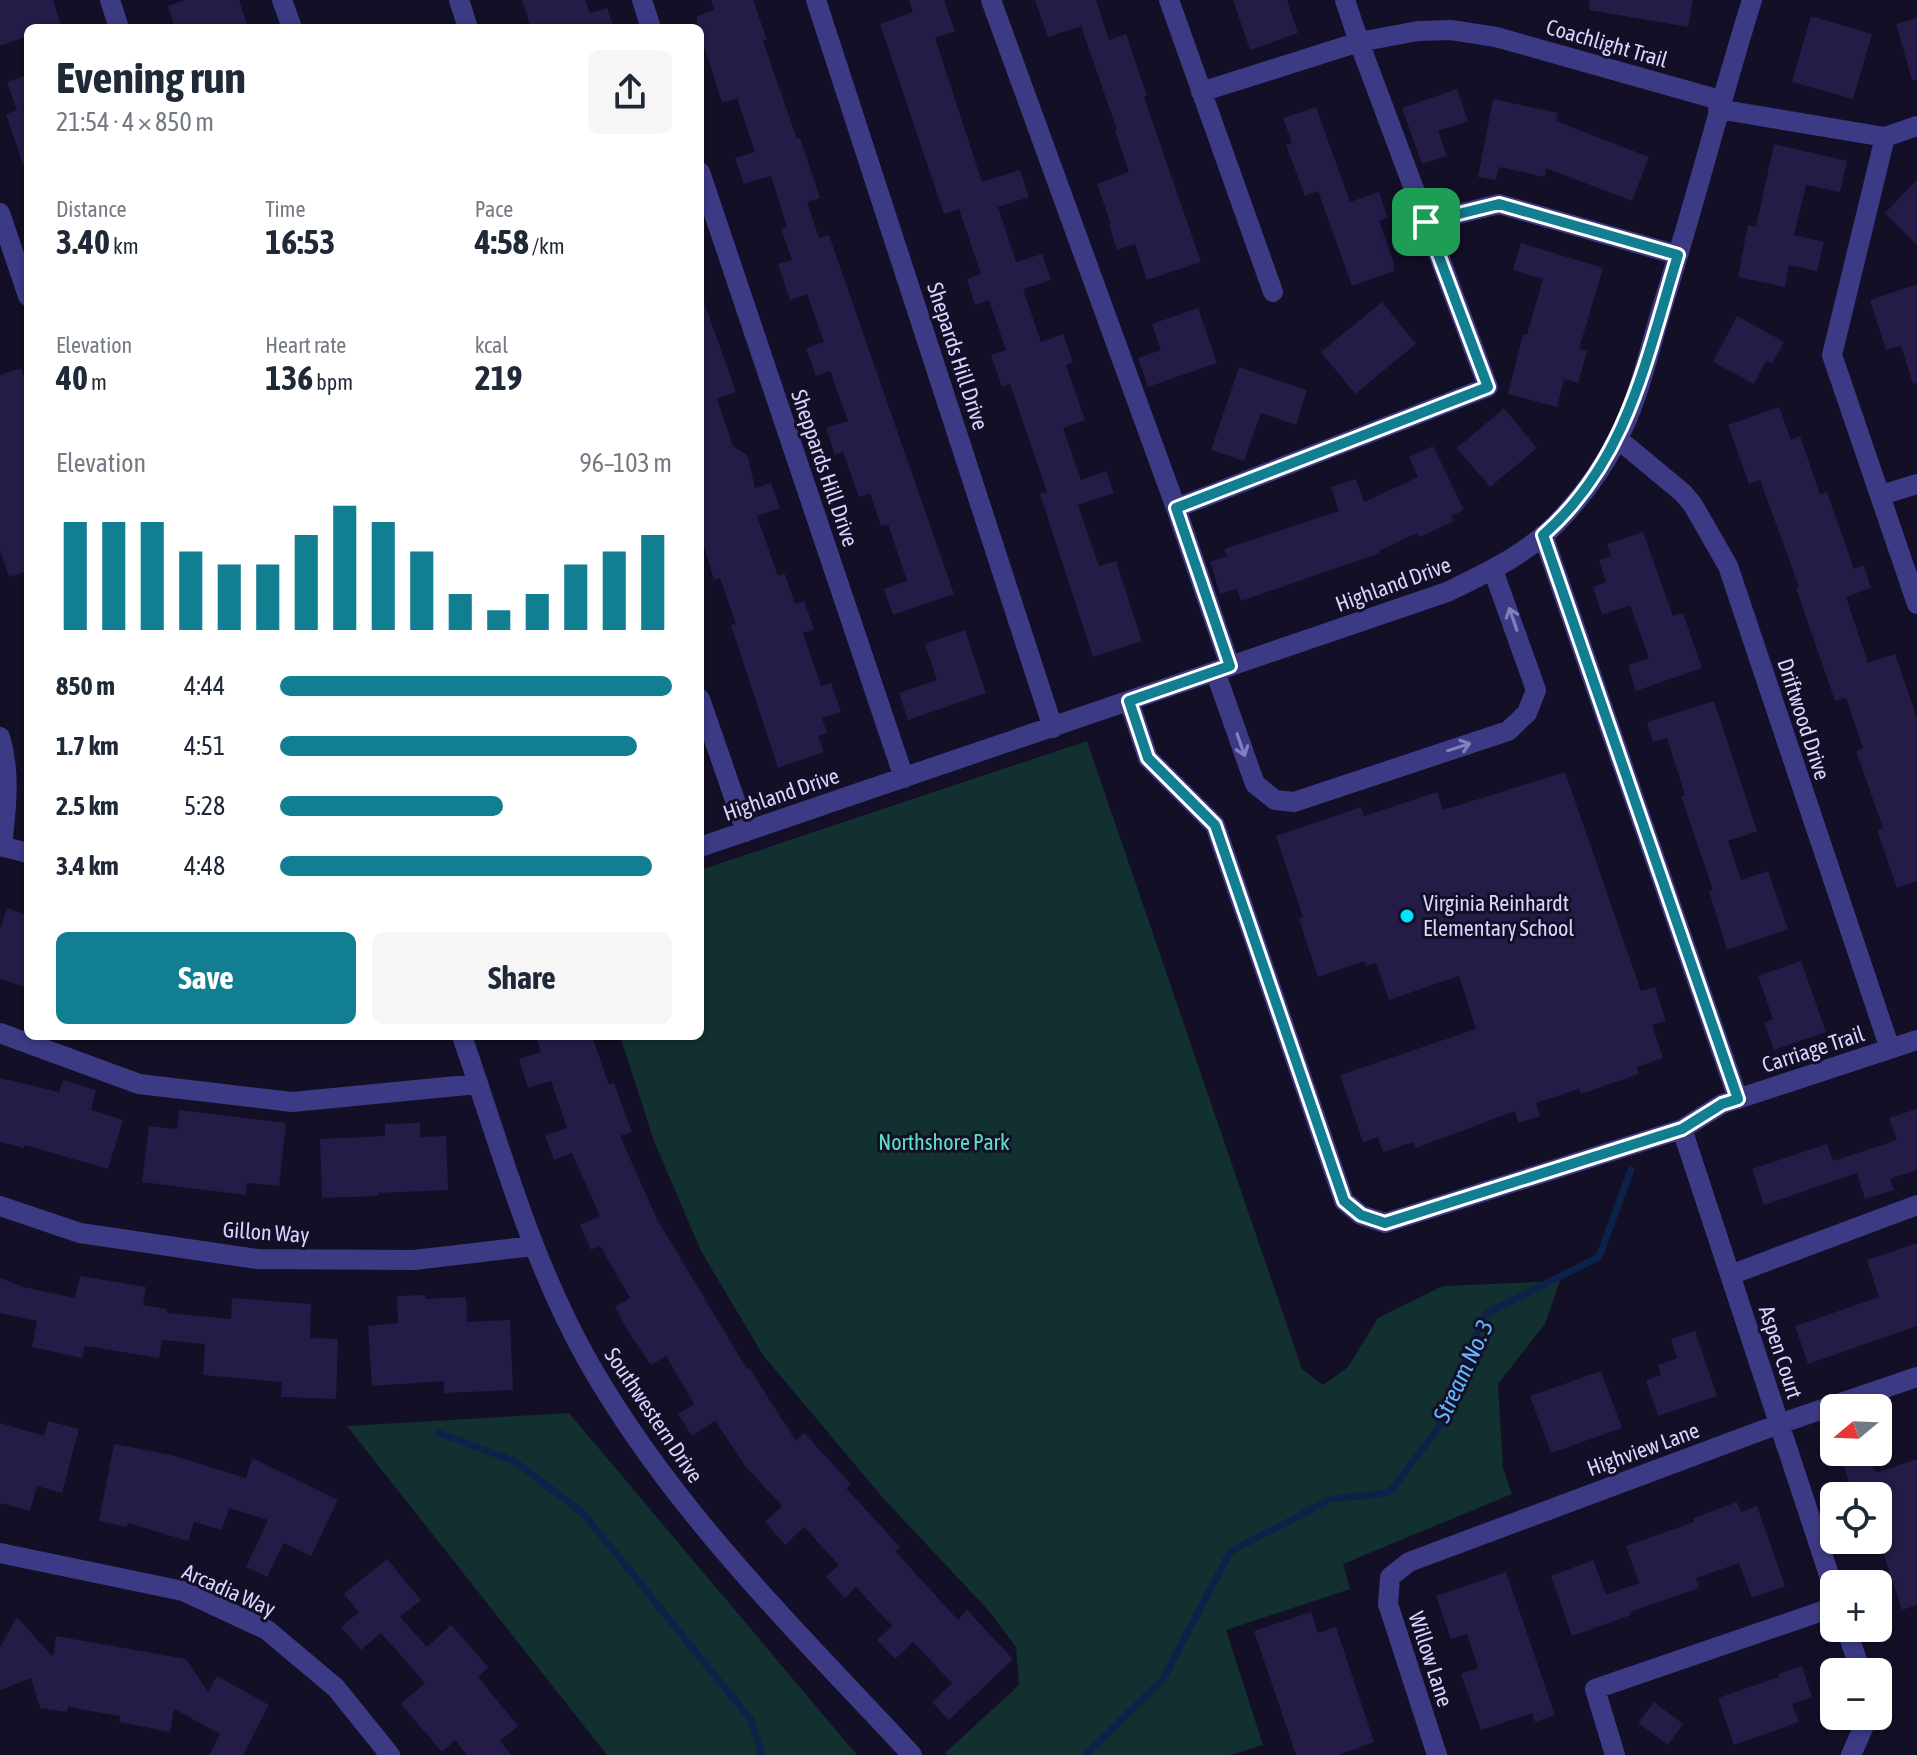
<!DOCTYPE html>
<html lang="en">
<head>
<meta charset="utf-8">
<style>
	:root { --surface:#fff; --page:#f6f6f7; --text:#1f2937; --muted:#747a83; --accent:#117e91 }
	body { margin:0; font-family:"Asap Condensed",sans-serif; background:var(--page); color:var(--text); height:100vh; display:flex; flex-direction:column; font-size:30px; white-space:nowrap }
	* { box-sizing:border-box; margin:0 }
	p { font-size:26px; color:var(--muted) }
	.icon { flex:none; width:44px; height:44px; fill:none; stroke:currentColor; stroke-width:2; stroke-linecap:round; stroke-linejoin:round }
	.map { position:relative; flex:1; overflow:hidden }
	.sheet { position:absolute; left:24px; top:24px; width:680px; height:1016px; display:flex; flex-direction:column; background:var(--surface); border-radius:12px; box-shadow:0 2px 6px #0004 }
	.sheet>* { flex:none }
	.needle { width:52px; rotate:251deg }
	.tools { position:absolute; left:1820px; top:1394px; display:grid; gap:16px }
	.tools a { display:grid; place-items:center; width:72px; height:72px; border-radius:12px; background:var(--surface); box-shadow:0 2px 6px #0004; font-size:40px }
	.pin { position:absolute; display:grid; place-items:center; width:68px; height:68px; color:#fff; margin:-34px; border-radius:16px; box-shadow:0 4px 12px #0006 }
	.round { display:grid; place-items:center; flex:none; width:84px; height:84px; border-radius:12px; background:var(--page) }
	.headline { display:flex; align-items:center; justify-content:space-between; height:136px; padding:0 32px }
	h1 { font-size:44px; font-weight:700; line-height:60px }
	.metrics { display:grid; grid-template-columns:repeat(3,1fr); gap:12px; height:136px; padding:8px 32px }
	.metrics div { display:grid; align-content:center }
	.metrics b { font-size:34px; font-weight:700 }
	.metrics small { font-size:22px; font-weight:400 }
	.metrics p { font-size:22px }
	.chart { height:224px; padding:16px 32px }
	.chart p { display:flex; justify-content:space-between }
	.chart svg { width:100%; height:144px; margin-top:8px; stroke:var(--accent); stroke-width:6 }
	.button { display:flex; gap:16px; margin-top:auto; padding:16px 32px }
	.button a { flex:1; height:92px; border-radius:12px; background:var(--accent); color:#fff; font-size:32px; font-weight:700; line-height:92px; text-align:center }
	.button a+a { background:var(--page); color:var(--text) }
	ul { padding:0 32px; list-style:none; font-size:26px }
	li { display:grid; grid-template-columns:128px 96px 1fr; align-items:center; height:60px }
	li i { height:20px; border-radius:10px; background:var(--accent) }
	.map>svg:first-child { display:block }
</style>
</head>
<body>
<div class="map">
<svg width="1917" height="1755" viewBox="0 0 1917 1755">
	<rect width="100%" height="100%" fill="#130f26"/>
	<path fill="#12302f" d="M 1087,741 L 1302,1369 L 1323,1385 L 1348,1367 L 1378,1318 L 1443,1286 L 1560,1281 L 1545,1324 L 1498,1384 L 1503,1468 L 1512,1494 L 1343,1564 L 1350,1589 L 1226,1630 L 1263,1745 L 1231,1755 L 947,1755 L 945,1753 L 1019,1685 L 1016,1647 L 989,1611 L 883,1498 L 763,1355 L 701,1251 L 654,1141 L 620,1036 L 700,1036 L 700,870 Z
		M 569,1413 L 857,1755 L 607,1755 L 347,1426 Z"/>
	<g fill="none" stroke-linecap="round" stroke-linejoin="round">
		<path stroke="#0c2248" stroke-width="7" d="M 439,1433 L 514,1461 L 583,1513 L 751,1720 L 762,1755
			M 1086,1755 L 1163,1679 L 1230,1552 L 1331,1499 L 1389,1493 L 1437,1430 L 1485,1314 L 1599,1257 L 1631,1170"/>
	</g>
	<path fill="#241b47" d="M 0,0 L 53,0 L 62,28 L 28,28 L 28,36 L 0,46 Z
		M 185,0 L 239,0 L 248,28 L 175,28 L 168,6 Z
		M 522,0 L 585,0 L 590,13 L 607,8 L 614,28 L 531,28 Z
		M 711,0 L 753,0 L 767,40 L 763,41 L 797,139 L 800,138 L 820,198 L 807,202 L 819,238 L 829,235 L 954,594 L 893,615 L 884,589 L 907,581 L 888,524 L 881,526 L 870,493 L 859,497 L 843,452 L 835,455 L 826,428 L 848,421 L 830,371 L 816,376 L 806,348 L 824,342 L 807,294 L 790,300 L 778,264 L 792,260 L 781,229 L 787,227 L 771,176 L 744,184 L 735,158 L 755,152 L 737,98 L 722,103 L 697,24 L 697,16 L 715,10 Z
		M 909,0 L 944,0 L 955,31 L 935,38 L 982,182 L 1020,170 L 1029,197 L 998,207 L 1016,262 L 1042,254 L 1051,280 L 1023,289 L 1041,342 L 1063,334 L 1073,362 L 1066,365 L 1085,420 L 1063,428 L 1081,480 L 1106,471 L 1114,493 L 1078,505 L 1099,566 L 1116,561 L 1142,641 L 1093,657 L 1040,494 L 1047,492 L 1010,384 L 1002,387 L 991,355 L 1006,350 L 989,300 L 975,305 L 967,279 L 981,274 L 959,209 L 944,214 L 880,24 L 913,12 Z
		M 1035,0 L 1096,0 L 1109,40 L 1126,34 L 1147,96 L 1144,97 L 1201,262 L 1147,280 L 1135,244 L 1117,250 L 1109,225 L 1111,224 L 1097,184 L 1129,172 L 1115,131 L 1117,130 L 1081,26 L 1048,37 Z
		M 1233,0 L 1287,0 L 1298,33 L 1250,50 Z
		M 1590,0 L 1693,0 L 1688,27 L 1589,10 Z
		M 1811,16 L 1872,34 L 1853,99 L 1792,82 Z
		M 1917,18 L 1917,80 L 1912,80 L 1896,24 Z
		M 28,75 L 28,170 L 25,170 L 6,114 L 17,110 L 7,82 Z
		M 1457,89 L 1468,121 L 1438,131 L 1447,156 L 1422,164 L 1402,108 Z
		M 1493,99 L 1558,113 L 1556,121 L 1649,157 L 1632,201 L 1546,168 L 1545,177 L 1499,167 L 1496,180 L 1478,177 Z
		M 1316,107 L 1350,202 L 1379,192 L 1388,218 L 1379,221 L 1394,263 L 1394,271 L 1352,286 L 1318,191 L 1305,196 L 1286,145 L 1292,143 L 1283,118 Z
		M 1774,144 L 1847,161 L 1840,192 L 1806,185 L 1794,235 L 1824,242 L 1817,271 L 1789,265 L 1785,287 L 1738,277 L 1748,225 L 1756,227 Z
		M 1917,180 L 1917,245 L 1885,213 Z
		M 1521,243 L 1603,268 L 1579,349 L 1587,351 L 1578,383 L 1564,379 L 1557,407 L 1508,394 L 1523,334 L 1527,335 L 1543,279 L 1513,270 Z
		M 1917,284 L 1917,383 L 1913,384 L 1901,346 L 1886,350 L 1870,300 Z
		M 700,302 L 704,302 L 736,392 L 717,399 L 733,446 L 747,455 L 749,461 L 755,488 L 771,483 L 780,508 L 757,516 L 778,576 L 785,574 L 795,604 L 804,601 L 814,629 L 803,633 L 821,686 L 831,683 L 841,712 L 822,718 L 827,733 L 818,736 L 824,752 L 778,768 L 731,625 L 736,624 L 720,578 L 714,580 L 700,533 Z
		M 1382,302 L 1416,344 L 1355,394 L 1321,352 Z
		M 1198,308 L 1217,363 L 1148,387 L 1138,358 L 1161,350 L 1152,324 Z
		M 1737,316 L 1784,342 L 1772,364 L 1766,361 L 1754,384 L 1713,362 Z
		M 1239,367 L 1307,390 L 1296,425 L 1261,413 L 1244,461 L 1211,450 Z
		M 21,368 L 28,390 L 28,571 L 9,577 L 0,550 L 0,375 Z
		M 1779,407 L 1791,440 L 1800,436 L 1820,494 L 1827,492 L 1854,569 L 1864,565 L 1871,588 L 1846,597 L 1868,663 L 1895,654 L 1917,718 L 1917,881 L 1897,888 L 1877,830 L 1883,828 L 1856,751 L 1863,748 L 1846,698 L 1835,701 L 1796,588 L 1799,587 L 1760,480 L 1749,484 L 1728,425 Z
		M 1504,408 L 1537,448 L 1490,487 L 1457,448 Z
		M 1433,446 L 1464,510 L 1451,516 L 1454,521 L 1420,537 L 1417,533 L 1379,551 L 1380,553 L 1241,601 L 1237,589 L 1220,594 L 1210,562 L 1227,556 L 1224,549 L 1339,511 L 1331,487 L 1356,479 L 1364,502 L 1418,477 L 1409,457 Z
		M 1643,532 L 1673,616 L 1683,613 L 1702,668 L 1636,691 L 1628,665 L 1649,658 L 1630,605 L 1602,615 L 1593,587 L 1606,582 L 1599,560 L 1611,556 L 1607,544 Z
		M 965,630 L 986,693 L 908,720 L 899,693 L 937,680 L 925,644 Z
		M 1714,701 L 1757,831 L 1728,841 L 1741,880 L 1768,871 L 1788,929 L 1727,950 L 1709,891 L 1713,890 L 1681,796 L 1685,795 L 1667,738 L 1653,742 L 1647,722 Z
		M 1565,772 L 1641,991 L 1655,987 L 1666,1021 L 1652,1025 L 1663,1058 L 1637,1067 L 1639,1074 L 1581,1094 L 1579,1089 L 1536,1103 L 1540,1116 L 1518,1123 L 1515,1111 L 1416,1148 L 1413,1142 L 1383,1152 L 1378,1137 L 1363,1142 L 1340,1075 L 1476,1029 L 1459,976 L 1389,1000 L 1376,963 L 1366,966 L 1364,961 L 1318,977 L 1299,919 L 1303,917 L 1276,836 L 1361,807 L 1364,816 L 1437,792 L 1443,810 Z
		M 7,908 L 28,915 L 28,988 L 0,979 L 0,930 Z
		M 1801,961 L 1826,1032 L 1774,1050 L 1764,1023 L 1773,1019 L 1758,976 Z
		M 536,1036 L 592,1036 L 609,1085 L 614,1083 L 632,1132 L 620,1136 L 657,1219 L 747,1369 L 749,1368 L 796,1441 L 804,1433 L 851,1484 L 846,1488 L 900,1547 L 895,1551 L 958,1620 L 967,1610 L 1013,1659 L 949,1720 L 932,1702 L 952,1683 L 913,1642 L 895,1659 L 877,1640 L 892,1626 L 856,1587 L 845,1598 L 826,1577 L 839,1565 L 804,1527 L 785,1545 L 765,1522 L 782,1506 L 746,1467 L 715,1421 L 692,1436 L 678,1414 L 694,1404 L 666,1356 L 651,1365 L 629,1333 L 615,1307 L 630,1298 L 600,1246 L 591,1250 L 580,1225 L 600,1216 L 572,1153 L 554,1160 L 545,1135 L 567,1128 L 551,1081 L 528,1088 L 519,1059 L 541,1052 Z
		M 0,1078 L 59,1092 L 63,1080 L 96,1090 L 91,1110 L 123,1120 L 108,1169 L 25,1145 L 24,1148 L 0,1142 Z
		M 1917,1109 L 1917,1170 L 1890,1179 L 1894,1190 L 1865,1199 L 1857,1173 L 1764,1205 L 1752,1169 L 1827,1144 L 1833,1161 L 1897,1140 L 1889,1118 Z
		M 179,1110 L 286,1123 L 279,1186 L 247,1183 L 246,1195 L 142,1182 L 149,1126 L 177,1129 Z
		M 420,1123 L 420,1137 L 446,1136 L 448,1190 L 378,1193 L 378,1196 L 322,1198 L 320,1139 L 385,1136 L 385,1124 Z
		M 1917,1243 L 1917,1326 L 1808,1364 L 1795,1326 L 1879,1297 L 1867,1260 Z
		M 80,1276 L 146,1287 L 143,1305 L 167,1309 L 167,1313 L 231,1319 L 232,1298 L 311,1304 L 310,1338 L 338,1339 L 336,1399 L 281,1397 L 282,1382 L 203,1375 L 205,1344 L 162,1340 L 159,1358 L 85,1346 L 82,1358 L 32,1347 L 37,1321 L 0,1313 L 0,1278 L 23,1287 L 75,1298 Z
		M 425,1295 L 425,1299 L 466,1297 L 467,1322 L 510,1320 L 513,1390 L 444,1393 L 444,1381 L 372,1386 L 368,1326 L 398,1323 L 397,1296 Z
		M 1695,1331 L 1717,1396 L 1658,1416 L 1646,1380 L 1661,1375 L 1658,1365 L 1677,1358 L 1671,1339 Z
		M 1601,1371 L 1622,1428 L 1551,1453 L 1530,1396 Z
		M 48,1421 L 79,1429 L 62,1493 L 37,1486 L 30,1511 L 0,1503 L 0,1423 L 44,1436 Z
		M 114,1444 L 171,1455 L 246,1478 L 252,1458 L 338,1500 L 311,1556 L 284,1543 L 267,1577 L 246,1567 L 268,1520 L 229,1508 L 222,1530 L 194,1522 L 188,1541 L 128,1523 L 127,1527 L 99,1521 Z
		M 1852,1452 L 1868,1452 L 1876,1473 L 1917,1459 L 1917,1605 L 1902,1610 L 1878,1537 L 1878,1496 L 1854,1496 L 1840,1456 Z
		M 1737,1502 L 1741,1512 L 1757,1506 L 1785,1586 L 1752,1598 L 1739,1563 L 1696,1578 L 1699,1588 L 1630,1612 L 1631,1615 L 1572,1636 L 1551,1576 L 1593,1560 L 1606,1595 L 1639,1583 L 1626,1546 L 1694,1522 L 1693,1518 Z
		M 387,1559 L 421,1600 L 400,1617 L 427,1647 L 451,1625 L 488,1667 L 478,1677 L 518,1726 L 500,1741 L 511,1755 L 467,1755 L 455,1740 L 442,1752 L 401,1704 L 425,1683 L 381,1633 L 361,1650 L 341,1627 L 359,1612 L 344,1594 Z
		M 1506,1572 L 1555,1715 L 1535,1722 L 1532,1713 L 1481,1730 L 1461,1674 L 1478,1668 L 1467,1634 L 1451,1639 L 1436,1596 Z
		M 1311,1612 L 1318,1633 L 1336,1627 L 1374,1742 L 1339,1755 L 1296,1755 L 1254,1631 Z
		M 17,1617 L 53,1657 L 56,1636 L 186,1659 L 208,1692 L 217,1676 L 269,1705 L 243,1755 L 209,1755 L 220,1734 L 174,1709 L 170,1732 L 119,1722 L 120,1716 L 68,1707 L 67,1712 L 40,1708 L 31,1678 L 0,1690 L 0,1647 Z
		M 1802,1666 L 1812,1697 L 1792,1704 L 1799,1722 L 1734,1745 L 1718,1698 L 1779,1677 L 1778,1674 Z
		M 1654,1702 L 1683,1724 L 1668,1745 L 1638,1723 Z"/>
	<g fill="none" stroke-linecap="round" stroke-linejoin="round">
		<path stroke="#3d3a85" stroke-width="20" d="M 110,0 L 119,28
			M 282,0 L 292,28
			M 459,0 L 468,28
			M 642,0 L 651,28
			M 816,0 L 1053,728
			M 991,0 L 1176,508
			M 1169,0 L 1273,292
			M 1201,92 L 1359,42 L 1418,31 L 1451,30 L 1496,37 L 1720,100
			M 1718,109 L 1885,137 L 1832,355 L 1917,604
			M 1885,137 L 1917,126
			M 700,172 L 904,778
			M 0,213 L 28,296
			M 1426,222 L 1499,204 L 1678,255
			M 1618,439 L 1683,493 L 1693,505 L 1728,566 L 1890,1049
			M 1881,495 L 1917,484
			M 1543,535 L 1738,1099
			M 1230,666 L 1176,508 L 1488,387 L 1359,42 L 1345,0
			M 1215,671 L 1255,784 L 1275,800 L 1294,802 L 1508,731 L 1527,713 L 1536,690 L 1493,570
			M 700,699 L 746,832
			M 1129,701 L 1148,758 L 1215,825 L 1344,1201 L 1361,1215 L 1385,1223 L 1682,1129 L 1722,1104 L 1917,1040
			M 0,737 C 11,773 6,810 2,846
			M 0,846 L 28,853
			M 700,847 L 1447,592 C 1491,571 1535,550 1567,512 C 1586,491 1603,467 1616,442 C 1640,398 1650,345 1665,298 C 1696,199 1721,99 1752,0
			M 0,1033 L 139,1084 L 292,1102 L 478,1084
			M 462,1036 C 500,1146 531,1261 589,1363 C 674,1512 797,1631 912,1755
			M 1682,1129 L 1834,1590
			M 0,1206 L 80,1233 L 257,1259 L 414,1260 L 533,1246
			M 1730,1275 L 1917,1205
			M 0,1553 L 183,1591 L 267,1630 L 336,1688 L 390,1755
			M 1846,1628 L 1861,1672
			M 1437,1755 L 1388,1604 L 1390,1577 L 1409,1562 L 1779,1424 L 1917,1377
			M 1615,1755 L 1595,1689 L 1834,1607
			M 1851,1755 L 1864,1726 L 1864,1716"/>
	</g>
	<defs><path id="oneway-shaft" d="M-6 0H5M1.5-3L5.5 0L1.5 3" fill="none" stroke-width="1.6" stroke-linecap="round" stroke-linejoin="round" transform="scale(2)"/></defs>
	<g stroke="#837fbc">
		<use href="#oneway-shaft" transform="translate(1513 619) rotate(-109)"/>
		<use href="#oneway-shaft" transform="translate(1241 745) rotate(71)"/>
		<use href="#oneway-shaft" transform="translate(1459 747) rotate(-18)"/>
	</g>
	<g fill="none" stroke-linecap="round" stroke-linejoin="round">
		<g stroke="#fff" stroke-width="16">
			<path id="route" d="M 1499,204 L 1678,255 C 1646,359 1628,460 1543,535 L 1738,1099 L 1722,1104 L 1682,1129 L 1385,1223 L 1361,1215 L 1344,1201 L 1215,825 L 1148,758 L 1129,701 L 1230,666 L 1176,508 L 1488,387 L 1426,222 Z"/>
		</g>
		<use href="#route" stroke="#117e91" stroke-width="10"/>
	</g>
	<circle fill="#00e5ff" stroke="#130f26" stroke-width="3" cx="1407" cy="916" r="8"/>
	<g text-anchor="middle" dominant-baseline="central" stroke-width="6" stroke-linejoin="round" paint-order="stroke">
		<g font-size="22" fill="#d9d4ff" stroke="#130f26">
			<text transform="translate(1607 43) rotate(16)">Coachlight Trail</text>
			<text transform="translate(958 356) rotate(72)">Shepards Hill Drive</text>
			<text transform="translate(825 468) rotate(71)">Sheppards Hill Drive</text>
			<text transform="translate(1393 584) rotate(-20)">Highland Drive</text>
			<text transform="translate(1804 719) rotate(72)">Driftwood Drive</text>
			<text transform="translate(781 794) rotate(-19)">Highland Drive</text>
			<text transform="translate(1813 1049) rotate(-18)">Carriage Trail</text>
			<text transform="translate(266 1232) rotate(4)">Gillon Way</text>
			<text transform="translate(1781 1352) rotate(72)">Aspen Court</text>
			<text transform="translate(654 1415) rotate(56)">Southwestern Drive</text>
			<text transform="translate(1643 1449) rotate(-20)">Highview Lane</text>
			<text transform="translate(229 1590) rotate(24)">Arcadia Way</text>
			<text transform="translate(1431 1659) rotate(72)">Willow Lane</text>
		</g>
		<g font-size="22" fill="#d9d4ff" stroke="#130f26" text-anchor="start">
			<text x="1423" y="903">Virginia Reinhardt<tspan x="1423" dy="25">Elementary School</tspan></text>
		</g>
		<g font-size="22" fill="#5fe0c0" stroke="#130f26">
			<text x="944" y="1142">Northshore Park</text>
		</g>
		<g font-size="24" font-style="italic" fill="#62b6ff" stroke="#130f26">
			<text transform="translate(1463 1371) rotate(-65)">Stream No. 3</text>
		</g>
	</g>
</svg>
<div class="tools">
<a><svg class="needle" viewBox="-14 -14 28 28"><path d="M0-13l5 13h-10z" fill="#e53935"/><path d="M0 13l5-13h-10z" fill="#747a83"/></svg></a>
<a><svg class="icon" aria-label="locate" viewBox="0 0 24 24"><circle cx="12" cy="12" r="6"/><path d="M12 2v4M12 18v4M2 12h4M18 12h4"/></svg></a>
<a>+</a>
<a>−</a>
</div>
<div class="pin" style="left:1426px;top:222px;background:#1e9e55"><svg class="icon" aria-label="arrive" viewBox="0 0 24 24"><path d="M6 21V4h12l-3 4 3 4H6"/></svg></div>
<section class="sheet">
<div class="headline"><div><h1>Evening run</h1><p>21:54 · 4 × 850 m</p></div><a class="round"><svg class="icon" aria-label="share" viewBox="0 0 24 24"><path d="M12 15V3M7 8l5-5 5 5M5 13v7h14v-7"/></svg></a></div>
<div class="metrics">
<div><p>Distance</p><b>3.40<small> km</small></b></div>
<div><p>Time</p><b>16:53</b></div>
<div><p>Pace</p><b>4:58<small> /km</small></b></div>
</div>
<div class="metrics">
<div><p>Elevation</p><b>40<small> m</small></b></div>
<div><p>Heart rate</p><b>136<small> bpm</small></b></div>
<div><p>kcal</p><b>219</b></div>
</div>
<div class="chart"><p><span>Elevation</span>96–103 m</p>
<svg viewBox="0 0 160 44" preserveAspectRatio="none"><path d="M5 44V11M15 44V11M25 44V11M35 44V20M45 44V24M55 44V24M65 44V15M75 44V6M85 44V11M95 44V20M105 44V33M115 44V38M125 44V33M135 44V24M145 44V20M155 44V15"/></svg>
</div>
<ul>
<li><b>850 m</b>4:44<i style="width:100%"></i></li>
<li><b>1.7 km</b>4:51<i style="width:91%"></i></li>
<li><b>2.5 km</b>5:28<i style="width:57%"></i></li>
<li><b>3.4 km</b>4:48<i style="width:95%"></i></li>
</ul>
<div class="button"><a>Save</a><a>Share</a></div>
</section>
</div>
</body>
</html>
